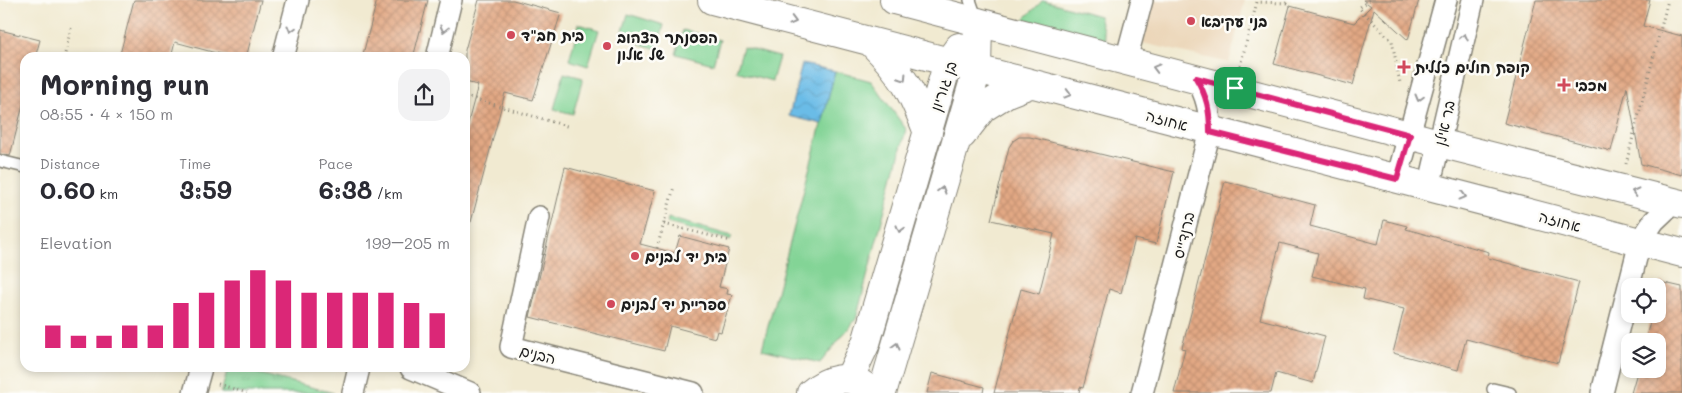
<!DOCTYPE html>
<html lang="en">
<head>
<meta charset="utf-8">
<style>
	:root { --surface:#fff; --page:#f2f2f3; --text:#2b2b33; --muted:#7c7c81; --accent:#db2777 }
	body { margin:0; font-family:Mali,"Playpen Sans Hebrew",sans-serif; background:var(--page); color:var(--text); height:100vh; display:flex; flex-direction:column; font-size:19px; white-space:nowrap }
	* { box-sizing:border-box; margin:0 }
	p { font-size:16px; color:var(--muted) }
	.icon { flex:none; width:28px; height:28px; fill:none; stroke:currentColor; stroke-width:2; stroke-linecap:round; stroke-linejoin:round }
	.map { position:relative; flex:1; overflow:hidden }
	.side { position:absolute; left:20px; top:52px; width:450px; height:320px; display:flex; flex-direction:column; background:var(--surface); border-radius:15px; box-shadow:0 2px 8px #0003 }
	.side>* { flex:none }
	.fabs { position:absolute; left:1621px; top:278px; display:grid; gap:10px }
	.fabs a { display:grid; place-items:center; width:45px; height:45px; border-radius:10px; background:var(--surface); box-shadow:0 2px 8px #0003; font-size:25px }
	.pin { position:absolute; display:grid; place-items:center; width:42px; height:42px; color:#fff; margin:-21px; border-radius:10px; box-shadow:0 2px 8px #0006 }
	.round { display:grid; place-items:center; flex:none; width:52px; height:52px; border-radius:15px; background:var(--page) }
	.overview { display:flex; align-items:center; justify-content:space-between; height:85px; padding:0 20px }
	h1 { font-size:28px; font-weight:700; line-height:38px }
	.stats { display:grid; grid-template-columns:repeat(3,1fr); gap:8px; height:85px; padding:5px 20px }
	.stats div { display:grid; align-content:center }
	.stats b { font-size:25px; font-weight:700 }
	.stats small { font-size:14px; font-weight:400 }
	.stats p { font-size:14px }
	.chart { height:140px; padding:10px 20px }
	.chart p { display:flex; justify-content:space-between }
	.chart svg { width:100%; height:90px; margin-top:5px; stroke:var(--accent); stroke-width:6 }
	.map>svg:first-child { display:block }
</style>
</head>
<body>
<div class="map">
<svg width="1682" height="393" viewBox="0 0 1682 393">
	<defs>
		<pattern id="park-tufts" width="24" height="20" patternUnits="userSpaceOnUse" patternTransform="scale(1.25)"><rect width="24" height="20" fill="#83d496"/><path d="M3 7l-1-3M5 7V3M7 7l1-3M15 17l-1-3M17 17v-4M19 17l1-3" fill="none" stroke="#71b581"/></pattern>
		<pattern id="water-waves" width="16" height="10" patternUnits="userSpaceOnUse" patternTransform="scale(1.25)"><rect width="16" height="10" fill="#6bbce7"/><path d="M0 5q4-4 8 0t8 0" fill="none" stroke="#5ca1c6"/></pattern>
		<pattern id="building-cross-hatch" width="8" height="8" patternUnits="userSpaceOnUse" patternTransform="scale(1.25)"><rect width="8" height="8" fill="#e2a884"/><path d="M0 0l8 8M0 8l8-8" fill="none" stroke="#c19071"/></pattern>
	</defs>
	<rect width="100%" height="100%" fill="#fdfcf7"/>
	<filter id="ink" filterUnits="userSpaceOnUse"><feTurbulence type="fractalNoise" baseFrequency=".02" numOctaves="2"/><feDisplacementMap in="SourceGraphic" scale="10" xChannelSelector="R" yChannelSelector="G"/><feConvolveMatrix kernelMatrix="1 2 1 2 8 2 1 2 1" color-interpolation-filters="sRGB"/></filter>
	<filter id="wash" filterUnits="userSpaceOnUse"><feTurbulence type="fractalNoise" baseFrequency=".0096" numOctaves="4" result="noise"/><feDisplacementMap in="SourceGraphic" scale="20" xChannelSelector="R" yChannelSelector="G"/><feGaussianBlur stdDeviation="1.12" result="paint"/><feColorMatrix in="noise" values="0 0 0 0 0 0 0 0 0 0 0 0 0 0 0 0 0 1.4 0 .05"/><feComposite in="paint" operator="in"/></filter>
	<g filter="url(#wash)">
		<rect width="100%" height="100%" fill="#f1ead1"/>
		<path fill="#ecd7ba" d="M 1149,0 L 1245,0 L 1229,63 L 1138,42 Z"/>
		<path fill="#83d496" stroke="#507859" d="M 1043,0 L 1099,16 L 1106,41 L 1024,19 Z
			M 628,14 L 664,25 L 657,49 L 621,38 Z
			M 579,24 L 599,30 L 588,66 L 569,60 Z
			M 683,30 L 720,40 L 713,64 L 676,54 Z
			M 743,47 L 779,57 L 772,81 L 736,71 Z
			M 835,71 L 871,81 L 906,129 L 856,319 L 820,363 L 762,349 Z
			M 564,73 L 583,78 L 573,114 L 554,109 Z
			M 668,218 L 732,236 L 730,240 L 667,223 Z"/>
		<path fill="url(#park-tufts)" stroke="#507859" d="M 228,368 L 237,368 L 334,393 L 221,393 Z"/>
		<path fill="url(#water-waves)" stroke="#446c82" d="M 802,64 L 835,71 L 822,124 L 789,116 Z"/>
		<g id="blocks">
			<path fill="url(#building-cross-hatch)" d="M 134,0 L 261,0 L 246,58 L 235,58 L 175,42 L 171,58 L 119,58 Z
				M 377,0 L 428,0 L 413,58 L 362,58 Z
				M 479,0 L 513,0 L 561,13 L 533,100 L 505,93 L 471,222 L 465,222 L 465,134 L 478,85 L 465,82 L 465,50 Z
				M 1363,0 L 1419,0 L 1408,40 L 1374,9 L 1353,85 L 1274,64 L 1290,6 L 1354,23 L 1371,6 Z
				M 1536,0 L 1650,0 L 1643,26 L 1682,36 L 1682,175 L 1641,164 L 1627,87 L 1611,151 L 1504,123 Z
				M 0,30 L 40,40 L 35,58 L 25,58 L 25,97 L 10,156 L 0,154 Z
				M 1019,137 L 1030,137 L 1174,172 L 1156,244 L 1135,239 L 1121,293 L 1109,289 L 1083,388 L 1080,387 L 1079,393 L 994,393 L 1021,289 L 1039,294 L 1054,234 L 991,220 L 1009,147 L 1013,141 Z
				M 565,167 L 655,191 L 640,244 L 675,253 L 680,236 L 729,249 L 719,287 L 728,289 L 727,294 L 732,295 L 721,332 L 717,331 L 715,338 L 670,326 L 664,351 L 530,317 Z
				M 1225,181 L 1315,205 L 1310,226 L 1378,244 L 1384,220 L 1407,226 L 1406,229 L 1489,252 L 1488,258 L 1579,282 L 1558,363 L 1466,339 L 1458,370 L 1393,353 L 1404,309 L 1363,299 L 1365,289 L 1312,276 L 1318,253 L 1280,243 L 1260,319 L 1325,336 L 1313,383 L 1276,373 L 1271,393 L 1174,393 L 1185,349 L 1182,348 Z
				M 1660,282 L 1682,287 L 1682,393 L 1631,393 L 1638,369 L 1658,369 L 1658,341 L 1645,341 L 1652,314 L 1658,314 Z
				M 932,373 L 984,387 L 983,393 L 927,393 Z"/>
		</g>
	</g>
	<g filter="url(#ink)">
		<use href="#blocks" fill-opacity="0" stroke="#868376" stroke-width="1"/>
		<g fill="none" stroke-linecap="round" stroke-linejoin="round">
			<g stroke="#868376" stroke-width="14">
				<path id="lane" d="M 970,0 L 977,20
					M 0,161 L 25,167
					M 1493,389 L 1510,393"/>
			</g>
			<g stroke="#868376" stroke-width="24">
				<path id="street" d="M 283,58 L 298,0
					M 437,58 L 451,0
					M 1126,60 L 1142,0
					M 1397,179 L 1446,0
					M 1429,187 L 1473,0
					M 539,217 L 511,347 L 693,393
					M 411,368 L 470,393
					M 194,393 L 201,368
					M 353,393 L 359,368
					M 1142,393 L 1210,131 C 1210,111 1207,96 1196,78
					M 1602,393 L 1640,242 L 1654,221 L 1674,202"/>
			</g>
			<g stroke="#868376" stroke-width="30">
				<path id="secondary" d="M 712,0 L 1682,253
					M 894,0 L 1439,143 L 1682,204
					M 871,42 C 903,74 912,91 928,133
					M 962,135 L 983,108 L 1007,93 L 1030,84
					M 849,379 L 866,343 L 948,62 L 959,47
					M 811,393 C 827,379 847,373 866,387
					M 882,393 L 977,70 L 978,22"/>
			</g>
			<path stroke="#868376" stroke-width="3" stroke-dasharray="1 4" stroke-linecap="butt" d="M 1369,0 L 1359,8 L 1392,41 L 1400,83
				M 64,58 L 71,28
				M 1240,66 L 1257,2 L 1286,3 L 1288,0
				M 465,96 L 570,127
				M 1626,164 L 1668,0
				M 664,224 L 731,241
				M 657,248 L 674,187
				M 218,384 L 247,393"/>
			<use href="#lane" stroke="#fff" stroke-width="11"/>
			<use href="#street" stroke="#fff" stroke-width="21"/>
			<use href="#secondary" stroke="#fff" stroke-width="28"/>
		</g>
		<defs><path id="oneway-chevron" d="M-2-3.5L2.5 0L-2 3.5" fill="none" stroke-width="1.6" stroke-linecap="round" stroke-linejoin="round" transform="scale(1.25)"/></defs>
		<g stroke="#999">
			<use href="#oneway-chevron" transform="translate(793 21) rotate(15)"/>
			<use href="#oneway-chevron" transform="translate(291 29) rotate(105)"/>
			<use href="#oneway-chevron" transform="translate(444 29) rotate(104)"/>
			<use href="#oneway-chevron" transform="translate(1464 37) rotate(-77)"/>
			<use href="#oneway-chevron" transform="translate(1156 68) rotate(-165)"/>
			<use href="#oneway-chevron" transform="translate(903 78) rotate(58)"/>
			<use href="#oneway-chevron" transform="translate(1068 94) rotate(15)"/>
			<use href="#oneway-chevron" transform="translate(1419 98) rotate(105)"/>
			<use href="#oneway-chevron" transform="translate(942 190) rotate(-74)"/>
			<use href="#oneway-chevron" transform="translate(1635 192) rotate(-166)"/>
			<use href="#oneway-chevron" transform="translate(1463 196) rotate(15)"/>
			<use href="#oneway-chevron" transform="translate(900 229) rotate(106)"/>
			<use href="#oneway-chevron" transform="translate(896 346) rotate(-74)"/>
		</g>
	</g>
	<g fill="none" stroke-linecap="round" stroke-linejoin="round" filter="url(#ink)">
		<g stroke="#fff" stroke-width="10">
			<path id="route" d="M 1196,78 L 1410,135 L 1397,179 L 1210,132 C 1210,111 1207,96 1196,78 Z"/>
		</g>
		<use href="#route" stroke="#db2777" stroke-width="6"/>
	</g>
	<g fill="#d1495b" stroke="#fdfcf7" stroke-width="2">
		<circle cx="1191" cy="21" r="5"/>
		<circle cx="511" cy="35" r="5"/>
		<circle cx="607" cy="46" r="5"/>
		<path d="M1401.5 59.5h5v5h5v5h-5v5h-5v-5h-5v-5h5z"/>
		<path d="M1561.5 77.5h5v5h5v5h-5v5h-5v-5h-5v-5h5z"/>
		<circle cx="635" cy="256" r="5"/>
		<circle cx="611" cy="304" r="5"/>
	</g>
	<g text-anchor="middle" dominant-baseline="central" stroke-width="5" stroke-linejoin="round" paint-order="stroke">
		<g font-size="15" font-weight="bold" fill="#1c1c1c" stroke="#fdfcf7" text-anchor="start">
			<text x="1201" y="21">בני עקיבא</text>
			<text x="521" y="35">בית חב"ד</text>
			<text x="617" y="37">הפסנתר הצהוב<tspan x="617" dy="17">של אלון</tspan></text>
			<text x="1415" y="67">קופת חולים כללית</text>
			<text x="1575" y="85">מכבי</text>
			<text x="645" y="256">בית יד לבנים</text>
			<text x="621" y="304">ספריית יד לבנים</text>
		</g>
		<g font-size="15" fill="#1c1c1c" stroke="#fdfcf7">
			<text transform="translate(943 86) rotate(-71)">בן גוריון</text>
			<text transform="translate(1167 120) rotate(15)">אחוזה</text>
			<text transform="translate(1444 123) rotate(-77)">בר אילן</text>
			<text transform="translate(1560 221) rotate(15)">אחוזה</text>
			<text transform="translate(1183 235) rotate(-76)">ברנדייס</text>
			<text transform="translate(538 354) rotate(14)">הבנים</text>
		</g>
	</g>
</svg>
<div class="fabs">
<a><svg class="icon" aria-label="locate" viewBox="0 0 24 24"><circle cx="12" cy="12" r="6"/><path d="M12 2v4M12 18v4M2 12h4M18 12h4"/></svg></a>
<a><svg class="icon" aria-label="layers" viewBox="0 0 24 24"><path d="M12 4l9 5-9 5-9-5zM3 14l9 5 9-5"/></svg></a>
</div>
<div class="pin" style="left:1235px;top:88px;background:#1e9e55"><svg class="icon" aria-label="arrive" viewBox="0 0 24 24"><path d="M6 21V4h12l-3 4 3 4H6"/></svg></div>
<section class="side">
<div class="overview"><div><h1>Morning run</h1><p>08:55 · 4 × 150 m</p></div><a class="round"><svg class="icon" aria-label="share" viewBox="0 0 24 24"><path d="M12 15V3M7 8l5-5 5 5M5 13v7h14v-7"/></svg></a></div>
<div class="stats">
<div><p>Distance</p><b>0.60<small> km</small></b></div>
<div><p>Time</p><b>3:59</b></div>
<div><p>Pace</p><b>6:38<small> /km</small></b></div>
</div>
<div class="chart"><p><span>Elevation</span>199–205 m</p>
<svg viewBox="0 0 160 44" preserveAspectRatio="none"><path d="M5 44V33M15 44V38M25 44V38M35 44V33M45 44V33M55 44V22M65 44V17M75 44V11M85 44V6M95 44V11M105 44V17M115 44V17M125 44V17M135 44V17M145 44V22M155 44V27"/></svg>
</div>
</section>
</div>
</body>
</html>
